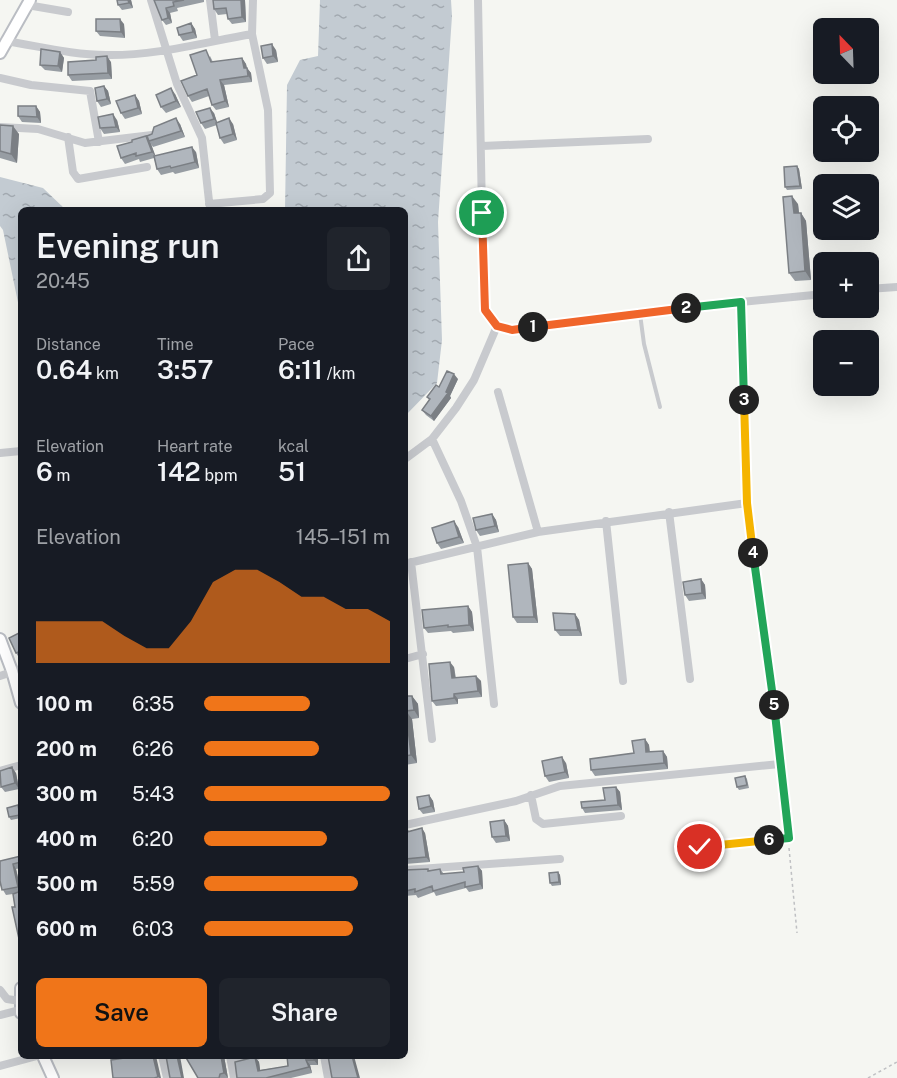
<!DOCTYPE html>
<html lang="en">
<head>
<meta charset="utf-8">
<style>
	:root { --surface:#171b24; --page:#20242c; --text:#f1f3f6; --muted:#9ea1a6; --accent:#f07519 }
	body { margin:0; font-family:"Public Sans",sans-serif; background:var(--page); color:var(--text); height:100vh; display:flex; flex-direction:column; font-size:22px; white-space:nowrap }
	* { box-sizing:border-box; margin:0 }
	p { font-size:20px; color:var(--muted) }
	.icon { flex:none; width:33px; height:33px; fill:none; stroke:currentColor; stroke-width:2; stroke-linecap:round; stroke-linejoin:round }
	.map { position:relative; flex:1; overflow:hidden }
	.side { position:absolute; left:18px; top:207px; width:390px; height:852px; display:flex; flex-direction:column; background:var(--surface); border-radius:9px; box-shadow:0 6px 24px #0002 }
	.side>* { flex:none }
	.needle { width:39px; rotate:337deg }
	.buttons { position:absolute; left:813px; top:18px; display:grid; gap:12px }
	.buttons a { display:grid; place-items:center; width:66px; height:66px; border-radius:9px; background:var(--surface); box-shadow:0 6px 24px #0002; font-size:30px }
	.pin { position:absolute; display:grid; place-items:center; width:51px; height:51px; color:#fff; margin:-26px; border:3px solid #fff; border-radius:50%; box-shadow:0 2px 6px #0007 }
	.km { position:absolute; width:30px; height:30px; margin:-15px; border-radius:50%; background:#222; color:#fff; font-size:16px; line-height:30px; text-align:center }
	.round { display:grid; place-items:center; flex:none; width:63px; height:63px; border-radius:9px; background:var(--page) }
	.headline { display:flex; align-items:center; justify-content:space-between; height:102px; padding:0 18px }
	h1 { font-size:33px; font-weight:600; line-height:45px }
	.metrics { display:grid; grid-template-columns:repeat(3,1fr); gap:9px; height:102px; padding:6px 18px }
	.metrics div { display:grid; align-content:center }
	.metrics b { font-size:26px; font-weight:600 }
	.metrics small { font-size:16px; font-weight:400 }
	.metrics p { font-size:16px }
	.chart { height:168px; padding:12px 18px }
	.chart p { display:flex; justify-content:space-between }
	.chart svg { width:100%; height:108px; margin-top:6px; fill:var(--accent); opacity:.7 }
	.primary-button { display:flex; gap:12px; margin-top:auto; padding:12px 18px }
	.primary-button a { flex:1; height:69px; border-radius:9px; background:var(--accent); color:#111; font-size:24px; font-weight:600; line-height:69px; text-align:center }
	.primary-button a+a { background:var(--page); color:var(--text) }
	ul { padding:0 18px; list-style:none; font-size:20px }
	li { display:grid; grid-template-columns:96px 72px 1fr; align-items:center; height:45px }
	li i { height:15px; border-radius:8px; background:var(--accent) }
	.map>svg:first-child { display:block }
</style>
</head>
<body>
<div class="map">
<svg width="897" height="1078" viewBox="0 0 897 1078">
	<defs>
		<pattern id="water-ripples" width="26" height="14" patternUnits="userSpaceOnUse" patternTransform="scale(1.5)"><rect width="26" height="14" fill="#c3cbd2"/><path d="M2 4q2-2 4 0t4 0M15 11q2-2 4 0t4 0" fill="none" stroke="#a2a9b0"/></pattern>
	</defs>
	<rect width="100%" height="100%" fill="#f5f6f2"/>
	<path fill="url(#water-ripples)" d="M 320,0 L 451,0 L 452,16 L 438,222 L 442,340 L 437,383 L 405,416 L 405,210 L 285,210 L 287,85 L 300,60 L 318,56 Z
		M 0,177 L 43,188 L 66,210 L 21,210 L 21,317 L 3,230 L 0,226 Z"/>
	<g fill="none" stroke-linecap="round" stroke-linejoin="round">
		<g stroke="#babdc3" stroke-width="14">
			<path id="secondary" d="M 0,53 L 30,0
				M 0,639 L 12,671 L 21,703
				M 21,988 L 21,1013
				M 43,1056 L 53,1078"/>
		</g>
		<path stroke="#bfc0c3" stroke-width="1.5" stroke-dasharray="3 3" stroke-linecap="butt" d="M 789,848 L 797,933
			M 868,1078 L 897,1062"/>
		<path stroke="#c8cace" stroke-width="4" d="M 640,314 L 644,344 L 660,407"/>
		<path stroke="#c8cace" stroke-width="8" d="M 151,0 L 177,84 L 202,138 L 210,210
			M 210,0 L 215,40
			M 478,0 L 482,213 L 485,310 L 497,326 L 512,330 L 741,302 L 824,294
			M 27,5 L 68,12
			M 5,41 C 38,46 73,55 106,55 C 155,56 205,42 252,34
			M 0,78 L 31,85 L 90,91 L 99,142
			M 0,127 L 38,129 L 85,143 L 152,135
			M 68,137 L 73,172 L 78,179 L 147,167
			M 482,146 L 648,139
			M 209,204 L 263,199 L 270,193 L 268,110 L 252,34 L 253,0
			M 868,289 L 897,287
			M 498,392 L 538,532
			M 432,439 L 461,501 L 477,547 L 494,704
			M 0,453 L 21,451
			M 405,459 L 432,439 L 456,408 L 474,380 L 497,326
			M 669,512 L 690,679
			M 606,521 L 623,681
			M 411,562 L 432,739
			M 405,564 L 538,532 L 747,503
			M 405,659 L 423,654
			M 0,676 L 21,669
			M 0,771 L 21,765
			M 531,795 L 536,819 L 543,824 L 621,816
			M 405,825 L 516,801 L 560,786 L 780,764
			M 701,847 L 788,838 L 772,693 L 747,503 L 741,302
			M 405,870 L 560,859
			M 0,990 L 7,999 L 20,1001
			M 0,1015 L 20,1010
			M 162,1056 L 167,1078
			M 230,1056 L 234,1078
			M 324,1056 L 328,1078
			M 231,1062 L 257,1056
			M 0,1066 L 37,1056"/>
		<use href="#secondary" stroke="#fff" stroke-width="10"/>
	</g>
	<path fill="#979da3" d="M 131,0 L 133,8 L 122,10 L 118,5 Z
		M 154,0 L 204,0 L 204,2 L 177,8 L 178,11 L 170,13 L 172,23 L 166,25 L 162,20 Z
		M 245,0 L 246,22 L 232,24 L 228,19 L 227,14 L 218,15 L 214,9 Z
		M 191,23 L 195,29 L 197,38 L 183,41 L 179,35 Z
		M 124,24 L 125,38 L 100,36 L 96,31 Z
		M 276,50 L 278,62 L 267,64 L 263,58 Z
		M 60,52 L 64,58 L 62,72 L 45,70 L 40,65 Z
		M 210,56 L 213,62 L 242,58 L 246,64 L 247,68 L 251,73 L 252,82 L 224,85 L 229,107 L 216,110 L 212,105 L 209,96 L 192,102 L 188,96 L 197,75 Z
		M 111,62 L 112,79 L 72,81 L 68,75 Z
		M 104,86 L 108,91 L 111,104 L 101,107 L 97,101 Z
		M 175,94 L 181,107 L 166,113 L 161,107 Z
		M 135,95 L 139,101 L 142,114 L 125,119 L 121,113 Z
		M 36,106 L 40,112 L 41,123 L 22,122 L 18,116 Z
		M 214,113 L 217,122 L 233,124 L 237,140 L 224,144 L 220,138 L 217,125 L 205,129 L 201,123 Z
		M 117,120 L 120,132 L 104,134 L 100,128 Z
		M 180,124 L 185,137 L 153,147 L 151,144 L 155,156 L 196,152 L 199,168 L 175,174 L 173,172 L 161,175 L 157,169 L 154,158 L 140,162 L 139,159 L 125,164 L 121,158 L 148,139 Z
		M 0,125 L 19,134 L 17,163 L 0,158 Z
		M 797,166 L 799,169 L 802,189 L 787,190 L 785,187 Z
		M 798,204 L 799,213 L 801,213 L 806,221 L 811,280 L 795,281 L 789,273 Z
		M 458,379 L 450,396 L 451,398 L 434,421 L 426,415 L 422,410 L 429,400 L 427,397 L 439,387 Z
		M 492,514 L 496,520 L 499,532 L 480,536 L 476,530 Z
		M 458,527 L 464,543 L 441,549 L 437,543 Z
		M 528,563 L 532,569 L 538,623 L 517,623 L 513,617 Z
		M 701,579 L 705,585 L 706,599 L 689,601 L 685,595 Z
		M 468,606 L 472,612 L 474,631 L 453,633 L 451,631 L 428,633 L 424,628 Z
		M 575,614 L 579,620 L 582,636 L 560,636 L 555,630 Z
		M 21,632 L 21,658 L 20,659 L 16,653 Z
		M 454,667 L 456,678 L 476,676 L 481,681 L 482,697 L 458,699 L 458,704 L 436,706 L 432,701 Z
		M 405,696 L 412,696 L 418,704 L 419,718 L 412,719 L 417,763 L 405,765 Z
		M 645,739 L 649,745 L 650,752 L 663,751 L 667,757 L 668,769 L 595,776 L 591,770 L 634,753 Z
		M 566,763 L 569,778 L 549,782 L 545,776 Z
		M 16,773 L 19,789 L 5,792 L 1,787 Z
		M 745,776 L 747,779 L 749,788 L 739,790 L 737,787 Z
		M 616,787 L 620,792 L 622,810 L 585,813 L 582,808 L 605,800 Z
		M 429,795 L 433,801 L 435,812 L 423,814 L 419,809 Z
		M 20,808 L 21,818 L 11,820 L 9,817 Z
		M 504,820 L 508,826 L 510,841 L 496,843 L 492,837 Z
		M 406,827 L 409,831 L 425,833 L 430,862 L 405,864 L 405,828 Z
		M 21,856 L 21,868 L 16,869 L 21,890 L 21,943 L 19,939 L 13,894 L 6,895 L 0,885 L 0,861 Z
		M 478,866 L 482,871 L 483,889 L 469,892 L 466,888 L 436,896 L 434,892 L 418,898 L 416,895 L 405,896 L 405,870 L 428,869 L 429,871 L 440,869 L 444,874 L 464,872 Z
		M 558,872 L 560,875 L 561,885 L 552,886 L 550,883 Z
		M 185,1056 L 224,1056 L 228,1078 L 198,1078 Z
		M 287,1056 L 318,1056 L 318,1065 L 310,1065 L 312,1073 L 291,1078 L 237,1078 L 255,1057 L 259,1062 L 260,1070 L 288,1066 Z"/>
	<path fill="#7b7f84" d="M 128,0 L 131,0 L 133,8 L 129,3 Z
		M 241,0 L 245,0 L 246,22 L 242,17 Z
		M 166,8 L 170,13 L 172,23 L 168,18 Z
		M 120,19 L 124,24 L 125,38 L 121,32 Z
		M 191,23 L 195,29 L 197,38 L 193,32 Z
		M 272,44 L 276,50 L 278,62 L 273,56 Z
		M 60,52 L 64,58 L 62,72 L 58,66 Z
		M 107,56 L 111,62 L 112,79 L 108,73 Z
		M 242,58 L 246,64 L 248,74 L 247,68 L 251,73 L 252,82 L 244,68 Z
		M 220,80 L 224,85 L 229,107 L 225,101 Z
		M 104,86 L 108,91 L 111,104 L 107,99 Z
		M 171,88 L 175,94 L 181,107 L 176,101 Z
		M 135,95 L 139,101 L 142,114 L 138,108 Z
		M 36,106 L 40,112 L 41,123 L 37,117 Z
		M 210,108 L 214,113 L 218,125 L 214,119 Z
		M 113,114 L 117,120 L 120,132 L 116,127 Z
		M 176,118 L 180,124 L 185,137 L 181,131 Z
		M 229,118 L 233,124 L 237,140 L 233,134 Z
		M 13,126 L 19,134 L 17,163 L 11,154 Z
		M 146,136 L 151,144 L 156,157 L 152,152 Z
		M 192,147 L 196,152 L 199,168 L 195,162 Z
		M 797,166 L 799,169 L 802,189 L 800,186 Z
		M 792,196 L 798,204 L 800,222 L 794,213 Z
		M 801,213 L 806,221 L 811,280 L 805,271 Z
		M 454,374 L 458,379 L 450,396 L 451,398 L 434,421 L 431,416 L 446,392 Z
		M 492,514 L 496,520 L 499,532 L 495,526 Z
		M 454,521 L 458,527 L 464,543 L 459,537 Z
		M 528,563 L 532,569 L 538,623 L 534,617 Z
		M 701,579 L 705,585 L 706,599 L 702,593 Z
		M 468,606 L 472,612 L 474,631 L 469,625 Z
		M 575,614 L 579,620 L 582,636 L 578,630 Z
		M 450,662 L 454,667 L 456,684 L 452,678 Z
		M 476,676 L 481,681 L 482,697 L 478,691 Z
		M 454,694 L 458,699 L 458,704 L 454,698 Z
		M 412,696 L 418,704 L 419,718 L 414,710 Z
		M 406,711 L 412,719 L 417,763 L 411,755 Z
		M 645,739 L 649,745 L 650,758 L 646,752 Z
		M 663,751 L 667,757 L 668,769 L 664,763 Z
		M 562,757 L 566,763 L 569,778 L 565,772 Z
		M 12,767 L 16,773 L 19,789 L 15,783 Z
		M 616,787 L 620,792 L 622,810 L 618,805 Z
		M 429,795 L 433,801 L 435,812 L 431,806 Z
		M 504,820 L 508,826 L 510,841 L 506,836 Z
		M 422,828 L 425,833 L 430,862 L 426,857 Z
		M 13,864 L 16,869 L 21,891 L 18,887 Z
		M 478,866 L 482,871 L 483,889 L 480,884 Z
		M 558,872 L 560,875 L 561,885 L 559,882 Z
		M 153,1056 L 156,1056 L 161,1078 L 159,1078 L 158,1077 Z
		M 177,1056 L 180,1056 L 184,1078 L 182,1078 Z
		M 221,1056 L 224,1056 L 228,1078 L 224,1073 Z
		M 314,1056 L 318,1056 L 318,1065 L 314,1060 Z
		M 352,1056 L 354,1056 L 360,1078 L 358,1078 Z
		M 255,1057 L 259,1062 L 261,1076 L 258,1071 Z
		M 306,1060 L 310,1065 L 312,1073 L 309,1067 Z"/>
	<path fill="#b0b6bd" stroke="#7b7f84" stroke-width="1.5" d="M 117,0 L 128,0 L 129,3 L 118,5 Z
		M 154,0 L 184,0 L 173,2 L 174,6 L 166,8 L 168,18 L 162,20 Z
		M 213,0 L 241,0 L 242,17 L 228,19 L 226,8 L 214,9 Z
		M 96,19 L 120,19 L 121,32 L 96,31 Z
		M 191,23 L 193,32 L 179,35 L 177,28 Z
		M 272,44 L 273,56 L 263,58 L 261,46 Z
		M 41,49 L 60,52 L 58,66 L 40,65 Z
		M 206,50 L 211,62 L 242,58 L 244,68 L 247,68 L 248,76 L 220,80 L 225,101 L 212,105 L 207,89 L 188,96 L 181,81 L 197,75 L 190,55 Z
		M 107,56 L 108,73 L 68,75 L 68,62 L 96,60 L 96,57 Z
		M 104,86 L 107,99 L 97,101 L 95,88 Z
		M 171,88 L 176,101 L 161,107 L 156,95 Z
		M 135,95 L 138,108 L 121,113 L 116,101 Z
		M 18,106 L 36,106 L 37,117 L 18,116 Z
		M 210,108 L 214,119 L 201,123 L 196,112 Z
		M 113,114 L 116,127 L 100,128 L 98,117 Z
		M 176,118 L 181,131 L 149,141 L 147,136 L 152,134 L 154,127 Z
		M 229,118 L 233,134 L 220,138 L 216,123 Z
		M 0,125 L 13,126 L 11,154 L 0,151 Z
		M 146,136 L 152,152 L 136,156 L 136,153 L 121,158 L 117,146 L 132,142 L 132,140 Z
		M 192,147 L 195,162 L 171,168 L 170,166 L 157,169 L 154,156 Z
		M 797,166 L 800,186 L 785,187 L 784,167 Z
		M 792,196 L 794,213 L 801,213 L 805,271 L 789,273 L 783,197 Z
		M 447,371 L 454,374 L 446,392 L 448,393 L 431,416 L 422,410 L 430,399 L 427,397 L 436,385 L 439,387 Z
		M 492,514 L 495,526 L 476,530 L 473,518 Z
		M 454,521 L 459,537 L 437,543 L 432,528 Z
		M 528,563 L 534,617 L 513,617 L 508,565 Z
		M 701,579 L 702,593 L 685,595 L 683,582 Z
		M 468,606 L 469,625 L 448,627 L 448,625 L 424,628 L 422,610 Z
		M 553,613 L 575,614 L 578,630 L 555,630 Z
		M 21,632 L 21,651 L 16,653 L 9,638 Z
		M 450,662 L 452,678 L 476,676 L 478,691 L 454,694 L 454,698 L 432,701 L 429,664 Z
		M 405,696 L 412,696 L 414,710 L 406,711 L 411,755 L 405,756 Z
		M 645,739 L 646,752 L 663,751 L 664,763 L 591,770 L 590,759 L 634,753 L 632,741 Z
		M 562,757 L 565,772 L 545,776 L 542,761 Z
		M 12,767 L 15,783 L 1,787 L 0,771 Z
		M 745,776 L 747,785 L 737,787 L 735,778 Z
		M 616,787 L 618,805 L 582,808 L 581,802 L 605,800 L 603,788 Z
		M 429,795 L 431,806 L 419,809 L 417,797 Z
		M 18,805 L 20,815 L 9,817 L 7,808 Z
		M 504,820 L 506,836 L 492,837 L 490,822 Z
		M 406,827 L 407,832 L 422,828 L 426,857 L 405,859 L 405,828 Z
		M 21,856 L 21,862 L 13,864 L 18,887 L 2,890 L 0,881 L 0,861 Z
		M 478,866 L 480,884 L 465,887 L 465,882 L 433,891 L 432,886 L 415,892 L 415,889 L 405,891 L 405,870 L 428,869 L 428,871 L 440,869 L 441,874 L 464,872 L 463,868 Z
		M 558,872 L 559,882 L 550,883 L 549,873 Z
		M 21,891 L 21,938 L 19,939 L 12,907 L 15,907 L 13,894 Z
		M 124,1056 L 153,1056 L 158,1077 L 154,1078 L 113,1078 L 111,1060 L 125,1058 Z
		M 166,1056 L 177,1056 L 182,1078 L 170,1078 Z
		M 185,1056 L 221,1056 L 224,1073 L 220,1074 L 219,1078 L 198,1078 Z
		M 287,1056 L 314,1056 L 314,1060 L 306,1060 L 309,1067 L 266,1078 L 237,1078 L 235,1062 L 255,1057 L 258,1071 L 288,1066 Z
		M 328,1056 L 352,1056 L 358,1078 L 332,1078 Z"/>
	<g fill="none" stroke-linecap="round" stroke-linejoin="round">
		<g stroke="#fff" stroke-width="12">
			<path id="split-1" d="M 482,213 L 485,310 L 497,326 L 512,330 L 533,327"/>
		</g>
		<g stroke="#fff" stroke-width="12">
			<path id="split-2" d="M 533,327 L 686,308"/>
		</g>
		<g stroke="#fff" stroke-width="12">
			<path id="split-3" d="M 686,308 L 741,302 L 744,400"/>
		</g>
		<g stroke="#fff" stroke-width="12">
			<path id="split-4" d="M 744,400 L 747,503 L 753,553"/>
		</g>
		<g stroke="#fff" stroke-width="12">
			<path id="split-5" d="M 753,553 L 774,705"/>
		</g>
		<g stroke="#fff" stroke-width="12">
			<path id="split-6" d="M 769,840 L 789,838 L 774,705"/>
		</g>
		<g stroke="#fff" stroke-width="12">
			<path id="split-7" d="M 700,847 L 769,840"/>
		</g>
		<use href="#split-1" stroke="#f0652b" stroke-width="8"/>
		<use href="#split-2" stroke="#f0652b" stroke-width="8"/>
		<use href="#split-3" stroke="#22a559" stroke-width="8"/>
		<use href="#split-4" stroke="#f5b400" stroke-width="8"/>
		<use href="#split-5" stroke="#22a559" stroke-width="8"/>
		<use href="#split-6" stroke="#22a559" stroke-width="8"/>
		<use href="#split-7" stroke="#f5b400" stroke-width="8"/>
	</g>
</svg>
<div class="buttons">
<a><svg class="needle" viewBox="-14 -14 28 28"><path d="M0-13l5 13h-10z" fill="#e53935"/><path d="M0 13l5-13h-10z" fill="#9ea1a6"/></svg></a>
<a><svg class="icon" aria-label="locate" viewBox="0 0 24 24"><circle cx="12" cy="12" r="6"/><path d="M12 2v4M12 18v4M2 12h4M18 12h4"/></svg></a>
<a><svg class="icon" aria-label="layers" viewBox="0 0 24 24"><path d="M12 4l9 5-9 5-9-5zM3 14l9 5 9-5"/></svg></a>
<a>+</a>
<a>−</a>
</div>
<div class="pin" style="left:482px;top:213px;background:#1e9e55"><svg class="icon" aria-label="arrive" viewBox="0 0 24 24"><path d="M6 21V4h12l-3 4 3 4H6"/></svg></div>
<div class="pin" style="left:700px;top:847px;background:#d93025"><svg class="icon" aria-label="check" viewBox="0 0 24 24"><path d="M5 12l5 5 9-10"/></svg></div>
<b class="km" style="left:533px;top:327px">1</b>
<b class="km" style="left:686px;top:308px">2</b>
<b class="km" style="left:744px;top:400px">3</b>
<b class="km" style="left:753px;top:553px">4</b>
<b class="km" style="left:774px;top:705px">5</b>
<b class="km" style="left:769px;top:840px">6</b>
<section class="side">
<div class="headline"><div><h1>Evening run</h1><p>20:45</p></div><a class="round"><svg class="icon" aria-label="share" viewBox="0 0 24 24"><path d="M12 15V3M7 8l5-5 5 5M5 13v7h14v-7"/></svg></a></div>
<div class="metrics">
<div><p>Distance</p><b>0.64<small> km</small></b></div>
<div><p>Time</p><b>3:57</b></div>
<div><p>Pace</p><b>6:11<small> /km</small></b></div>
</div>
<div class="metrics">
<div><p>Elevation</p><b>6<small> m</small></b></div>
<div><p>Heart rate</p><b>142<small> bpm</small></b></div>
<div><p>kcal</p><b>51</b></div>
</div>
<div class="chart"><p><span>Elevation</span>145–151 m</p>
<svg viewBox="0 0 160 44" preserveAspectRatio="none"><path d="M0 44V27L10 27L20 27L30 27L40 33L50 38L60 38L70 27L80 11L90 6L100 6L110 11L120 17L130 17L140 22L150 22L160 27V44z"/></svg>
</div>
<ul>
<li><b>100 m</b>6:35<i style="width:57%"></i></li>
<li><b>200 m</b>6:26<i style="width:62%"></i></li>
<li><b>300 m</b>5:43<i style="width:100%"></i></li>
<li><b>400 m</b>6:20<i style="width:66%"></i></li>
<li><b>500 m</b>5:59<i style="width:83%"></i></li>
<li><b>600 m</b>6:03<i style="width:80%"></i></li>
</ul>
<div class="primary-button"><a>Save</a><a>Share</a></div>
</section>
</div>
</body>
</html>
